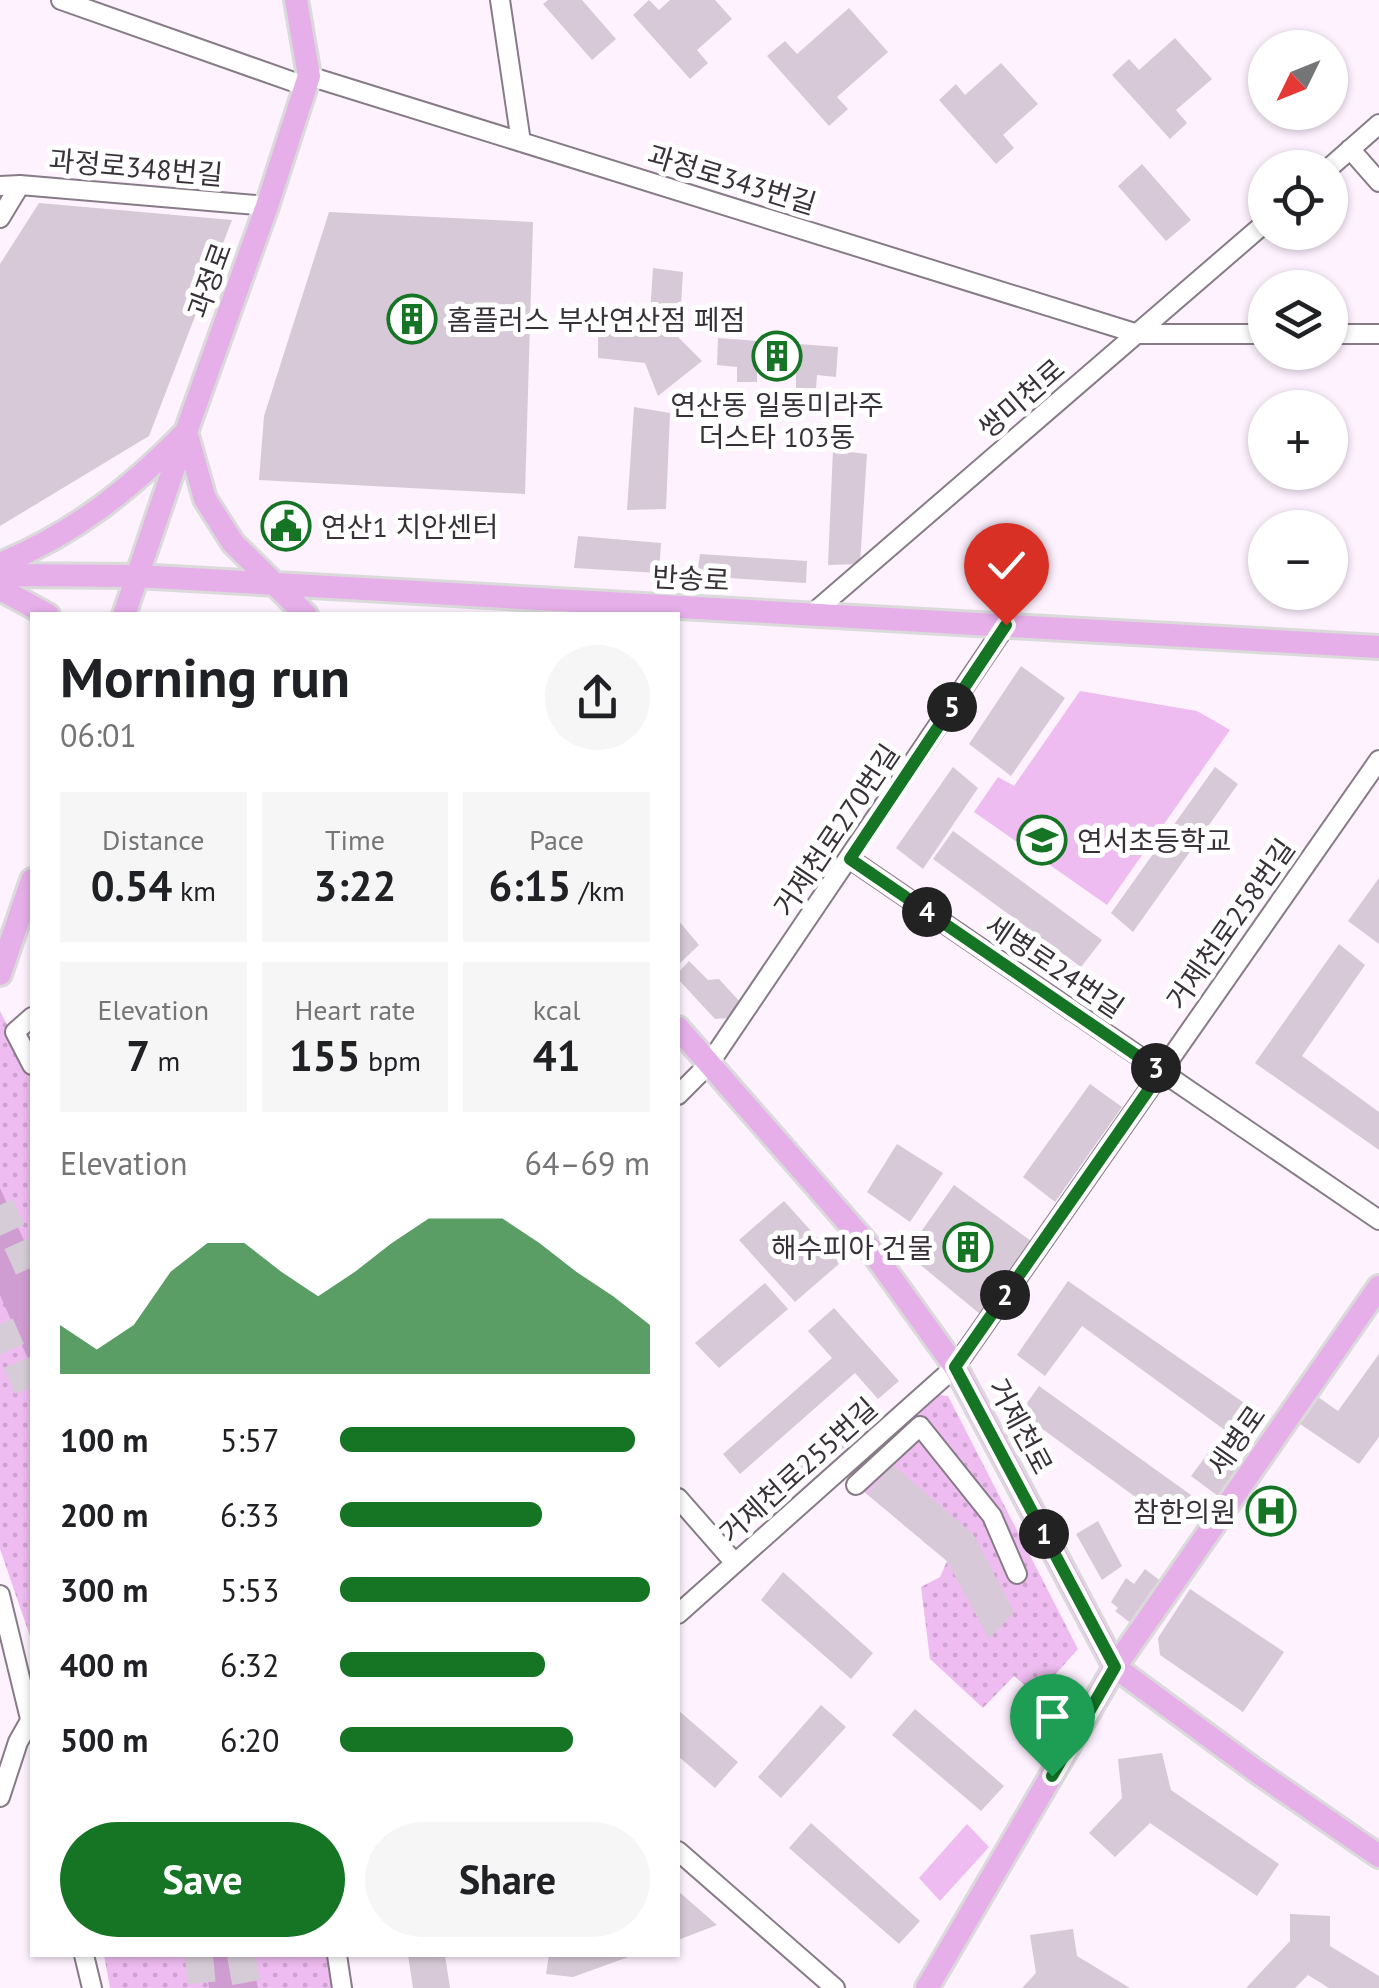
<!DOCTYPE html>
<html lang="en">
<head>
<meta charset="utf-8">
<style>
	:root { --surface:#fff; --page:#f6f6f6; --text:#202124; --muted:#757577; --accent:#157525 }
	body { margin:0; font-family:"PT Sans","Noto Sans KR",sans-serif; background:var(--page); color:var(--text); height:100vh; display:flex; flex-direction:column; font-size:38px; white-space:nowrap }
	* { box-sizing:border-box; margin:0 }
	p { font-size:32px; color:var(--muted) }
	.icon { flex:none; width:55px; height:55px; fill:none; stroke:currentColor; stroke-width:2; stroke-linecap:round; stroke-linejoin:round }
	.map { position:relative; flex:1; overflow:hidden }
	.sheet { position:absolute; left:30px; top:612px; width:650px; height:1345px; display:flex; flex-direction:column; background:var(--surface); border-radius:0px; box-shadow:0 2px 8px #0004 }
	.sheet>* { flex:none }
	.needle { width:65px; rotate:227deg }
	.fabs { position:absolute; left:1248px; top:30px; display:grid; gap:20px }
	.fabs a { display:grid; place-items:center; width:100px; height:100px; border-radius:50%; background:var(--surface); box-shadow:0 2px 8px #0004; font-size:50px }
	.pin { position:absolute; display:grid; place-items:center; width:85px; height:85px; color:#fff; margin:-102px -42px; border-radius:50% 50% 50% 0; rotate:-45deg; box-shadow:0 0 10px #0007 }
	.pin .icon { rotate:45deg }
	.km { position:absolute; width:50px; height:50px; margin:-25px; border-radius:50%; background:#222; color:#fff; font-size:28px; line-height:50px; text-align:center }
	.round { display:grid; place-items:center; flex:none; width:105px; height:105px; border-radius:52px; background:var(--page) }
	.head { display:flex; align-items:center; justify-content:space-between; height:170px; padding:0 30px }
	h1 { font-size:55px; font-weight:600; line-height:75px }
	.stats { display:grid; grid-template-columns:repeat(3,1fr); gap:15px; height:170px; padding:10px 30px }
	.stats div { display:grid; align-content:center; border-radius:0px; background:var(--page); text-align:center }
	.stats b { font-size:42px; font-weight:600 }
	.stats small { font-size:28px; font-weight:400 }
	.stats p { font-size:28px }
	.chart { height:280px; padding:20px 30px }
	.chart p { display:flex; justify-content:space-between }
	.chart svg { width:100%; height:180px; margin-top:10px; fill:var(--accent); opacity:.7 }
	.cta { display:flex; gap:20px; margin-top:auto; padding:20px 30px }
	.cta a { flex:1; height:115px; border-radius:60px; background:var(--accent); color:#fff; font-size:40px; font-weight:600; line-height:115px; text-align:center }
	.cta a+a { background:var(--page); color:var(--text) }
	ul { padding:0 30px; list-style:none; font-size:32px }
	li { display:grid; grid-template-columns:160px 120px 1fr; align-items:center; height:75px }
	li i { height:25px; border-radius:12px; background:var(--accent) }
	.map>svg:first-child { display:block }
</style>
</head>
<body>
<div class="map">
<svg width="1379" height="1988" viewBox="0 0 1379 1988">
	<defs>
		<pattern id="green-dots" width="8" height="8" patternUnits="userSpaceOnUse" patternTransform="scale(2.5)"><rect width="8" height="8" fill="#eebcf0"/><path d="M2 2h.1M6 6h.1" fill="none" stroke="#cda2cf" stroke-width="1.8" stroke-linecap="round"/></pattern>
	</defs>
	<rect width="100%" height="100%" fill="#fef2ff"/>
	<path fill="url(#green-dots)" d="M 0,1011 L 32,1074 L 32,1642 L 0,1549 Z
		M 940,1395 L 948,1396 L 1078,1649 L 1046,1685 L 1035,1679 L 1027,1687 L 1014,1676 L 983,1708 L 930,1659 L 921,1587 L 940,1577 L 947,1561 L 856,1485 L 850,1475 Z
		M 104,1955 L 334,1955 L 340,1988 L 110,1988 Z"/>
	<path fill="#eebcf0" d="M 1080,691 L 1197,711 L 1230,730 L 1107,905 L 974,812 L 998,777 L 1014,786 Z
		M 967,1824 L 989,1847 L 940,1901 L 919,1878 Z"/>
	<path fill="#cf9dd1" d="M 0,1188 L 32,1258 L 32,1368 L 0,1295 Z
		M 203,1955 L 251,1955 L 258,1988 L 209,1988 Z"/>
	<path fill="#d7c9d7" d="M 548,0 L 582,0 L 616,39 L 592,60 L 543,4 Z
		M 649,0 L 659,10 L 670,0 L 715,0 L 732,19 L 697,50 L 708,63 L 690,79 L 633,15 Z
		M 849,8 L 888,52 L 837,97 L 848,109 L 829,126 L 767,56 L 785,41 L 797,54 Z
		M 1175,38 L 1212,79 L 1176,110 L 1187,123 L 1170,139 L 1112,75 L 1129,59 L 1139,70 Z
		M 1001,63 L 1038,104 L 1003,135 L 1014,148 L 996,164 L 939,100 L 956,84 L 965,95 Z
		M 1142,164 L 1191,220 L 1166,241 L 1118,186 Z
		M 39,203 L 232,220 L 149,436 L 0,526 L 0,264 Z
		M 329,212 L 533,222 L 525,494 L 259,480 L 264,416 Z
		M 653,268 L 683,272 L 679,338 L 702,361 L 658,396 L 645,363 L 598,358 L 598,328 L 649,330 Z
		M 718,338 L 838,347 L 836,377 L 817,375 L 816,388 L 796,388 L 796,373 L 757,369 L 757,382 L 737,382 L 737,367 L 717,365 Z
		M 634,407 L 670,413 L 666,509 L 627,510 Z
		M 833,450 L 867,454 L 860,564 L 828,565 Z
		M 578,536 L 661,543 L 659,573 L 574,568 Z
		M 700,554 L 807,561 L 806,583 L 697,576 Z
		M 1021,666 L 1065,698 L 1011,776 L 969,744 Z
		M 953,767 L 978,788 L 923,869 L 896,848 Z
		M 1215,767 L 1238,784 L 1133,932 L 1111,913 Z
		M 953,831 L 1102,940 L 1081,967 L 933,859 Z
		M 1379,878 L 1379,944 L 1348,921 Z
		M 678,920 L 699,945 L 678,965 Z
		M 1339,944 L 1365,965 L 1302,1056 L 1379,1112 L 1379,1150 L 1255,1063 Z
		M 689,961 L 708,980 L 719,979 L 741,1003 L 730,1018 L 715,1019 L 678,979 L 678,973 Z
		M 1090,1084 L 1122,1107 L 1055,1202 L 1023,1177 Z
		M 897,1144 L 943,1173 L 910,1222 L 867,1192 Z
		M 954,1185 L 1031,1241 L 980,1314 L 906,1253 Z
		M 784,1201 L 840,1263 L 795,1302 L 739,1240 Z
		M 1068,1281 L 1253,1409 L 1233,1436 L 1082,1326 L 1045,1376 L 1017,1355 Z
		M 765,1283 L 788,1309 L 719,1368 L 695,1343 Z
		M 834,1308 L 899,1381 L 878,1399 L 855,1373 L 740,1474 L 723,1454 L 832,1358 L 808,1331 Z
		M 1379,1354 L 1379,1437 L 1359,1464 L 1300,1424 L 1318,1397 L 1338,1411 Z
		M 1039,1386 L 1191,1495 L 1171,1523 L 1037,1425 L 1027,1403 Z
		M 856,1411 L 869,1426 L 764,1516 L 751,1501 Z
		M 1217,1441 L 1243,1461 L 1218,1496 L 1191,1476 Z
		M 893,1465 L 973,1534 L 1014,1612 L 989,1639 L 947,1561 L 867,1494 Z
		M 1098,1521 L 1122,1566 L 1102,1580 L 1076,1534 Z
		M 1145,1569 L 1163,1583 L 1132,1624 L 1115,1611 L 1118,1608 L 1111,1602 L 1126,1578 L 1134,1584 Z
		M 783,1572 L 873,1653 L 851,1679 L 761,1600 Z
		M 1190,1589 L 1284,1652 L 1243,1712 L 1160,1655 L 1158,1638 Z
		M 821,1705 L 846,1727 L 781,1798 L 758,1777 Z
		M 915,1709 L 1004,1786 L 981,1811 L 892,1735 Z
		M 678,1710 L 738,1762 L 715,1788 L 678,1756 Z
		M 1162,1753 L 1171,1790 L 1279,1864 L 1257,1896 L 1150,1823 L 1115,1857 L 1089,1833 L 1122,1798 L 1118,1759 Z
		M 811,1823 L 920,1921 L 899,1944 L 789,1848 Z
		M 678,1891 L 717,1925 L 678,1940 Z
		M 1290,1914 L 1330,1916 L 1330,1946 L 1379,1976 L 1379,1988 L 1329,1988 L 1308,1975 L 1295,1988 L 1246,1988 L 1290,1941 Z
		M 1073,1929 L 1077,1956 L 1130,1988 L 1022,1988 L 1036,1973 L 1030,1935 Z
		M 408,1955 L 445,1955 L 450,1988 L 413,1988 Z
		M 549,1955 L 634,1955 L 573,1977 L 546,1974 Z"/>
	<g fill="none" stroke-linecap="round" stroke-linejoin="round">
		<path stroke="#d6ccd7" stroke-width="28" stroke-dasharray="28 14" stroke-linecap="butt" d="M 0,1205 L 32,1276
			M 0,1324 L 32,1397
			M 199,1955 L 202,1988
			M 241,1955 L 247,1988"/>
		<g stroke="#887b88" stroke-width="22">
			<path id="minor" d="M 61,0 L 305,86
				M 500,0 L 521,142
				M 309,76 L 1138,334 L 1265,334
				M 1350,149 L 1379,182
				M 1329,168 L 1379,124
				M 0,186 L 20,185 L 267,206
				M 0,218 L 20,185
				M 1330,334 L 1379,334
				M 812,614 L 1265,223
				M 850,859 L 1379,1220
				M 32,1017 L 15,1032 L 32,1065
				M 678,1095 L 709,1064 L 1006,625
				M 856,1485 L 920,1426 L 992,1516 L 1017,1574
				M 678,1498 L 735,1563
				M 0,1595 L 32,1727
				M 678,1614 L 955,1367 L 1379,760
				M 0,1797 L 18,1742 L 31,1719
				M 678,1851 L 835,1988
				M 84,1955 L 92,1988
				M 337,1955 L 342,1988"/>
		</g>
		<g stroke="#dbdadb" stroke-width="28">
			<path id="major" d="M 0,564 C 75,533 129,490 186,432 L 205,499 L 233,543 L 306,615
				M 0,575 L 137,576 L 1379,647
				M 0,589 L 48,615
				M 124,615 L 186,432 L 267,206 L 309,76 L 296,0
				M 0,974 L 32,880
				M 678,1028 L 866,1243 L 956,1368 L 1115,1667 L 1256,1771 L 1379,1856
				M 927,1988 L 1115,1667 L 1379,1287"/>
		</g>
		<use href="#minor" stroke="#fff" stroke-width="18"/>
		<use href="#major" stroke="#e6afe9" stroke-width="22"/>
	</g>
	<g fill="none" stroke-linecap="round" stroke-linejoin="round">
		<g stroke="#fff" stroke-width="20">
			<path id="route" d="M 1006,625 L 850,859 L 1161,1072 L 955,1367 L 1115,1667 L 1052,1776"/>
		</g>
		<use href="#route" stroke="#157525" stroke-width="12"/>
	</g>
	<defs>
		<g id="building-ring" transform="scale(2.5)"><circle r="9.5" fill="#fff" stroke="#157525" stroke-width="1.5"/><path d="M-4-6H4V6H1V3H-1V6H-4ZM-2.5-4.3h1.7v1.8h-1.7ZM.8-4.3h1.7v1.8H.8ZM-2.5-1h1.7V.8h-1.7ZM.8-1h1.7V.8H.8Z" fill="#157525"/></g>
		<g id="civic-ring" transform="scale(2.5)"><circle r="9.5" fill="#fff" stroke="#157525" stroke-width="1.5"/><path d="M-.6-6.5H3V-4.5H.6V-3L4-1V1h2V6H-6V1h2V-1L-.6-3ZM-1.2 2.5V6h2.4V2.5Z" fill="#157525"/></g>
		<g id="school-ring" transform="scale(2.5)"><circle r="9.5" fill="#fff" stroke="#157525" stroke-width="1.5"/><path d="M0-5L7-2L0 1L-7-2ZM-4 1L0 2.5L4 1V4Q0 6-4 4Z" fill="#157525"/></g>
		<g id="hospital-ring" transform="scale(2.5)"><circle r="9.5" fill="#fff" stroke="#157525" stroke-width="1.5"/><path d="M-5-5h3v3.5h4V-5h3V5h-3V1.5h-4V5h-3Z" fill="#157525"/></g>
	</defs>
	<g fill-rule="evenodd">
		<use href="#building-ring" x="412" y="319"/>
		<use href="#building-ring" x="777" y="356"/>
		<use href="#civic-ring" x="286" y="526"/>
		<use href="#school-ring" x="1042" y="840"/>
		<use href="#building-ring" x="968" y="1247"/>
		<use href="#hospital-ring" x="1271" y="1511"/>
	</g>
	<g text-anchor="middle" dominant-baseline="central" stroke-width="10" stroke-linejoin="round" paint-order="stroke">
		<g font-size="28" fill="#383238" stroke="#fff">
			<text transform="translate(136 167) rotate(5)">과정로348번길</text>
			<text transform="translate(732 179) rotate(17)">과정로343번길</text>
			<text transform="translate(209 280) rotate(-70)">과정로</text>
			<text transform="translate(1021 398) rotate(-41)">쌍미천로</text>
			<text transform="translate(691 578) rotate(3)">반송로</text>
			<text transform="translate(836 830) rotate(-56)">거제천로270번길</text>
			<text transform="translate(1230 924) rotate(-55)">거제천로258번길</text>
			<text transform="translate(1055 966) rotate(34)">세병로24번길</text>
			<text transform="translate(1021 1426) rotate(62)">거제천로</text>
			<text transform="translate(1236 1440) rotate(-55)">세병로</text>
			<text transform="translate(798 1470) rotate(-42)">거제천로255번길</text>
		</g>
		<g font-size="28" fill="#383238" stroke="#fff" text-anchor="start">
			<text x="447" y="319">홈플러스 부산연산점 페점</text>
			<text x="777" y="404" text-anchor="middle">연산동 일동미라주<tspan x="777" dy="32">더스타 103동</tspan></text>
			<text x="321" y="526">연산1 치안센터</text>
			<text x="1077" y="840">연서초등학교</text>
			<text x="933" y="1247" text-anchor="end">해수피아 건물</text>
			<text x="1236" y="1511" text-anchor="end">참한의원</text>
		</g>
	</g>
</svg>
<div class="fabs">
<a><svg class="needle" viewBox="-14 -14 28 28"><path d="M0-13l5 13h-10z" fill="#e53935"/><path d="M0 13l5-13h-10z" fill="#757577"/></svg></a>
<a><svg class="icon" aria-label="locate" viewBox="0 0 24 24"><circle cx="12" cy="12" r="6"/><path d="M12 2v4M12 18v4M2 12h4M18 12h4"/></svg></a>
<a><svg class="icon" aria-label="layers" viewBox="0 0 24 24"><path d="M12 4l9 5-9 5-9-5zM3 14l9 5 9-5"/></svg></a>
<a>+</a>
<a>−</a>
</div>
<div class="pin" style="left:1052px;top:1776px;background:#1e9e55"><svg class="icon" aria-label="arrive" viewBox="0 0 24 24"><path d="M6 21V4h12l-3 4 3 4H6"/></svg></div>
<div class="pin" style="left:1006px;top:625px;background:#d93025"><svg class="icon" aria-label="check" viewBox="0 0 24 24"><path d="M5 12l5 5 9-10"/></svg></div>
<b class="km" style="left:1044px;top:1534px">1</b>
<b class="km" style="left:1005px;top:1295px">2</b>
<b class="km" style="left:1156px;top:1068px">3</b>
<b class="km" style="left:927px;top:912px">4</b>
<b class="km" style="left:952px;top:707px">5</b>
<section class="sheet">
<div class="head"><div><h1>Morning run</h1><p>06:01</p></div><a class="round"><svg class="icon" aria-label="share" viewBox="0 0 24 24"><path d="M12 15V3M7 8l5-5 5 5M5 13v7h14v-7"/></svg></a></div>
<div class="stats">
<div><p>Distance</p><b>0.54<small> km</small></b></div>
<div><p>Time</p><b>3:22</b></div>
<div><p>Pace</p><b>6:15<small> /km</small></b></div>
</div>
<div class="stats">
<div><p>Elevation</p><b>7<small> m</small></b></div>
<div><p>Heart rate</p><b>155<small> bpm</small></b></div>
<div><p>kcal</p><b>41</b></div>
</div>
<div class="chart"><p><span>Elevation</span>64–69 m</p>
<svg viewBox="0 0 160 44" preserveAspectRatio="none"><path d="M0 44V32L10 38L20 32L30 19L40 12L50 12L60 19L70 25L80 19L90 12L100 6L110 6L120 6L130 12L140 19L150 25L160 32V44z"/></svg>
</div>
<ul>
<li><b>100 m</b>5:57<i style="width:95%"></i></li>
<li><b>200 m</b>6:33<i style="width:65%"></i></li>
<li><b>300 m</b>5:53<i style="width:100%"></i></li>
<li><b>400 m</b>6:32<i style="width:66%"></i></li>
<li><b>500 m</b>6:20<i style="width:75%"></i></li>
</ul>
<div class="cta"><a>Save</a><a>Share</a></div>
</section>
</div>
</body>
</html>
